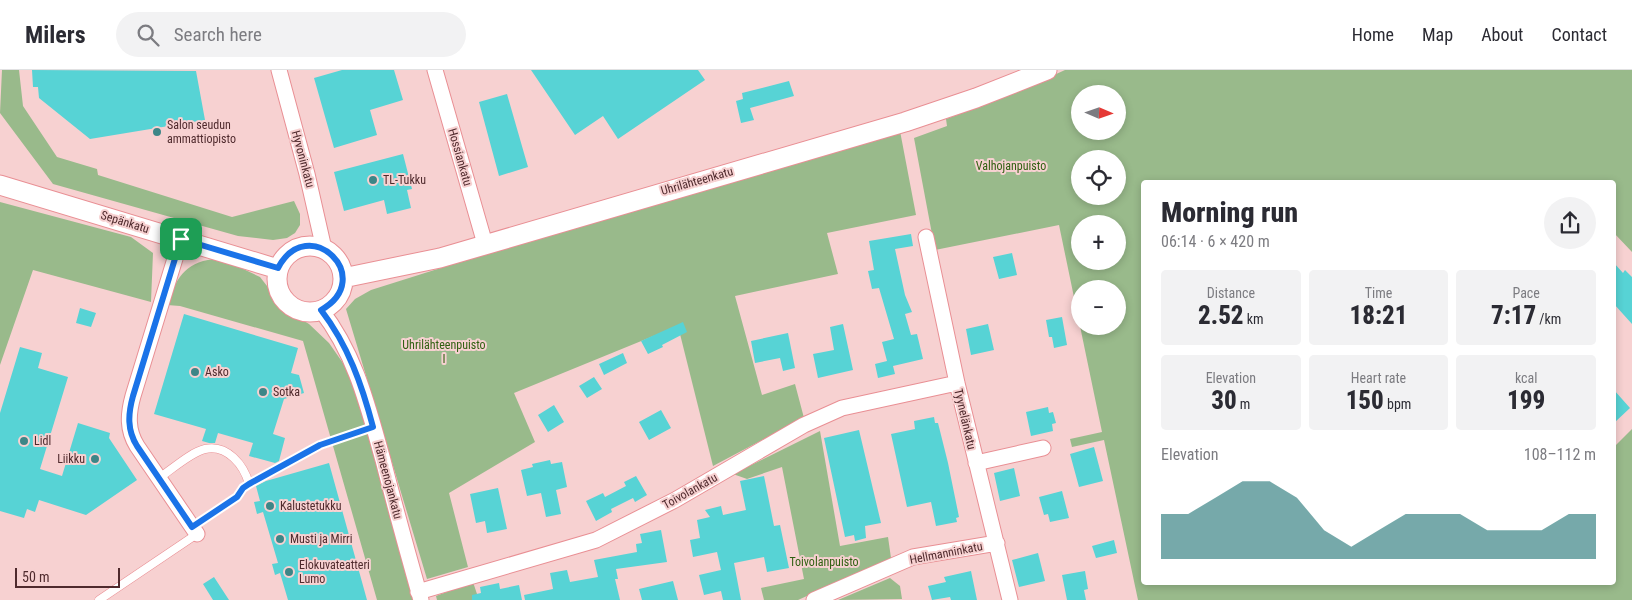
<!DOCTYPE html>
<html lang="en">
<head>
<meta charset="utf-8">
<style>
	:root { --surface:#fff; --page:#f2f2f3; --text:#2b2b33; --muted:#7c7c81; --line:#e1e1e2; --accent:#3d8687 }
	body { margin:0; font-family:"Roboto Condensed",sans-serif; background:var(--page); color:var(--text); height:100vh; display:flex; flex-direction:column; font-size:19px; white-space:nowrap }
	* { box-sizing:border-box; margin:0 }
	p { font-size:16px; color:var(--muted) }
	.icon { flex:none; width:28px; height:28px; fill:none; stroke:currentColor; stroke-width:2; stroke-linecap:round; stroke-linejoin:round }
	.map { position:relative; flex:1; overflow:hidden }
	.details { position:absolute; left:1141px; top:110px; width:475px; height:405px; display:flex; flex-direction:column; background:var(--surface); border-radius:5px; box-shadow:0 2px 8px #0003 }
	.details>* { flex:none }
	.needle { width:32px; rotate:92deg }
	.tools { position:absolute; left:1071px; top:15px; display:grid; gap:10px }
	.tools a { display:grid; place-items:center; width:55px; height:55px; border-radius:50%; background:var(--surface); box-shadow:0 2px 8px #0003; font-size:25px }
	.scale { position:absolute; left:15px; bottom:12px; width:105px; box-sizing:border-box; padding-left:5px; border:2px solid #4f2a2d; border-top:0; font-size:14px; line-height:18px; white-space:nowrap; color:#4f2a2d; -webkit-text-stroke:4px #f7d1d1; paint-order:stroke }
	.pin { position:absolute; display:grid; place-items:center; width:42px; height:42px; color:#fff; margin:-21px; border-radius:10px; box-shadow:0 2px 8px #0006 }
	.round { display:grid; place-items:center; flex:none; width:52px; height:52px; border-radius:26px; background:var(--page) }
	.headline { display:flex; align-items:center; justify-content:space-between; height:85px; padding:0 20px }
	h1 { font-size:28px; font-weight:800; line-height:38px }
	.stats { display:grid; grid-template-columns:repeat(3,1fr); gap:8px; height:85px; padding:5px 20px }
	.stats div { display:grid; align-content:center; border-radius:5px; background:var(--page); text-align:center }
	.stats b { font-size:25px; font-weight:800 }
	.stats small { font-size:14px; font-weight:400 }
	.stats p { font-size:14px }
	.chart { height:140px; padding:10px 20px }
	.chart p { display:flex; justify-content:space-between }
	.chart svg { width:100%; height:90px; margin-top:5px; fill:var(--accent); opacity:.7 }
	header { display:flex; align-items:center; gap:30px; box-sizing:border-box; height:70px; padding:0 25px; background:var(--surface); border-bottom:1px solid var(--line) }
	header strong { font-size:24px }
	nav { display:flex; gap:28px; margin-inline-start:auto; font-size:18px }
	.search { width:350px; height:45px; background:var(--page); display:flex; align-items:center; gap:12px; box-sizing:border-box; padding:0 18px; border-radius:28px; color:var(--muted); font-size:19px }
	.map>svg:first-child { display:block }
</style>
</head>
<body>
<header>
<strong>Milers</strong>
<div class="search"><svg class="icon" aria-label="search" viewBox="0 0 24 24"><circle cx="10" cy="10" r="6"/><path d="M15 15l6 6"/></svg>Search here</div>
<nav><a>Home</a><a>Map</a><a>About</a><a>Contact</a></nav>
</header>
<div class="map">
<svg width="1632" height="530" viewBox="0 0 1632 530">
	<rect width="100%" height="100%" fill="#f7d1d1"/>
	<path fill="#99ba8b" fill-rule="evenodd" d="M 2,0 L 19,0 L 23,36 L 57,87 L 97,99 L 98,105 L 232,147 L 294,131 L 300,144 L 300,155 L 295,163 L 287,168 L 273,170 L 238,166 L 53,114 L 0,43 Z
		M 1065,0 L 1632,0 L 1632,182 L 1614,163 L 1614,112 L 1144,112 L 1144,512 L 1614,512 L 1614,377 L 1632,359 L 1632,530 L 1138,530 L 1104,370 L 1072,377 L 1070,369 L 1102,362 L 1059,155 L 935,180 L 914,68 L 947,56 L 946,49 L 1010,25 ZM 1080,24 L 1118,24 L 1118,61 L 1080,61 ZM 1080,89 L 1118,89 L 1118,126 L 1080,126 ZM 1080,154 L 1118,154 L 1118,191 L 1080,191 ZM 1080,219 L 1118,219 L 1118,256 L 1080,256 Z
		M 900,61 L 916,145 L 827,163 L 838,204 L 735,226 L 762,325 L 795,314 L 804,348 L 713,396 L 678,256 L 514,323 L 535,372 L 449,423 L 468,497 L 427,509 L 346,239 L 355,229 L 371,220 L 520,173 Z
		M 0,132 L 131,167 L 153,183 L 151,232 L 33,200 L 0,295 Z
		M 213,189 L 239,197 L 260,207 L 285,239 L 309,254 L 329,273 L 352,306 L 416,530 L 377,530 L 303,271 L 180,236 L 167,235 C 176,209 184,193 213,189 Z
		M 820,361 L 840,476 L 888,467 L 891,488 L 798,530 L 764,530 L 761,518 L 804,509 L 782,397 L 747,409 L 733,404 Z
		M 890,508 L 900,516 L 902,529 L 838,530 Z
		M 473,512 L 479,530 L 437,530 L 436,526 Z"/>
	<path fill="#57d3d5" d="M 32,0 L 196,1 L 205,50 L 90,69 L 39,28 L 38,17 L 33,17 Z
		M 342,0 L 394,0 L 403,30 L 370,40 L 377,65 L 334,78 L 314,8 Z
		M 531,0 L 698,0 L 705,10 L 618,69 L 603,46 L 575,65 Z
		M 789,11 L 794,26 L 750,38 L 754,50 L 741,53 L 736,31 L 743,29 L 742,23 Z
		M 507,24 L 528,97 L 499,106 L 479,32 Z
		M 403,84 L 412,119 L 407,120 L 411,138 L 387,144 L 384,130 L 344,141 L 334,102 Z
		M 911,164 L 913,176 L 895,179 L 905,225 L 912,242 L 905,244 L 911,265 L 917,264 L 923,289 L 893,296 L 895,304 L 878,308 L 875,294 L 887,291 L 882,272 L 894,269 L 879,218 L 872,219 L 868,201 L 874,200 L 869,171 Z
		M 1012,183 L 1017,205 L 999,209 L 993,187 Z
		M 1614,193 L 1623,203 L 1625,200 L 1632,207 L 1632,254 L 1614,234 Z
		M 80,238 L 96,243 L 91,257 L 76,253 Z
		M 184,244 L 298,278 L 291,303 L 299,305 L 304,323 L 284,329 L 273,364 L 285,368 L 279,391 L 275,393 L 249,386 L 253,373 L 218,363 L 215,373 L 209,373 L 202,371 L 206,359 L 154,344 Z
		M 1062,247 L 1067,275 L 1054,278 L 1052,267 L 1049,267 L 1046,250 Z
		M 683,252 L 687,262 L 662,275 L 663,277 L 648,284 L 641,271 Z
		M 843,254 L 853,300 L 818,308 L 813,284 L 834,280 L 830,257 Z
		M 988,254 L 994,280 L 971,285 L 966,259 Z
		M 788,263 L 795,298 L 783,301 L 780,288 L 755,293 L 751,271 Z
		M 20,277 L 42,283 L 38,298 L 68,307 L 40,399 L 62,406 L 78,353 L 110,363 L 109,368 L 137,410 L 86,445 L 39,430 L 35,442 L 27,439 L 24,448 L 0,441 L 0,343 Z
		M 623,283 L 627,293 L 604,305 L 599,294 Z
		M 594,307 L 602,319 L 587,328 L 579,316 Z
		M 1614,320 L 1630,338 L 1614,353 Z
		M 554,335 L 564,352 L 548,362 L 538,345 Z
		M 1048,337 L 1049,343 L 1053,342 L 1056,353 L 1052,354 L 1053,361 L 1031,366 L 1026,342 Z
		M 661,340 L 671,358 L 649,370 L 639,352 Z
		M 934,347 L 935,353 L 938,353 L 948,393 L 959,447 L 956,448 L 957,452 L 936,456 L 931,432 L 907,437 L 891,364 L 915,359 L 914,351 Z
		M 859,360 L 881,453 L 865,456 L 866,468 L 855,471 L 854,465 L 845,467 L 824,368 Z
		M 1094,377 L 1103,411 L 1079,417 L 1070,384 Z
		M 550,390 L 551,394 L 562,392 L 567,417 L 556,420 L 561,444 L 546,447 L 541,423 L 527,426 L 521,400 L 533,397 L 532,394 Z
		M 329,393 L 367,530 L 288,530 L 280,503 L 275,505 L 272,494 L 278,493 L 263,442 L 257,444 L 254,432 L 260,431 L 256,416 L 266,411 Z
		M 1014,398 L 1020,426 L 1000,431 L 994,403 Z
		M 636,406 L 647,425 L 635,432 L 633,428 L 611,439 L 612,442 L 596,451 L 586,431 L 603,423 L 605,427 L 626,416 L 624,412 Z
		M 764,406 L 774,456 L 780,455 L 789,498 L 767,502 L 764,487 L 734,493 L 741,530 L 723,530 L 721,521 L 704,525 L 699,505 L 721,500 L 717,482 L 693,487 L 690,470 L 700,468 L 697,450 L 710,447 L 705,440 L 721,436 L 723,445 L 746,440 L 740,411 Z
		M 498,418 L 507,459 L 487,463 L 485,451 L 476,453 L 470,424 Z
		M 1062,421 L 1069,448 L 1050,452 L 1048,444 L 1044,445 L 1039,427 Z
		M 661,460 L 667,492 L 616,499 L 618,509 L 615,509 L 620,530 L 525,530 L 524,525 L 553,519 L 550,503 L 567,500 L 570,512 L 598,507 L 594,490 L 637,482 L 636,474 L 642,473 L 640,464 Z
		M 1114,470 L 1117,483 L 1096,488 L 1092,476 Z
		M 1038,483 L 1045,511 L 1019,517 L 1012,490 Z
		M 971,501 L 977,530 L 951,530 L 950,527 L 932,530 L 928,516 L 946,512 L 944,507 Z
		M 1085,501 L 1088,519 L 1084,520 L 1086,530 L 1067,530 L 1062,505 Z
		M 214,507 L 229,530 L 213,530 L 203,514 Z
		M 673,511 L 678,530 L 642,530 L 639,519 Z
		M 499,513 L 500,519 L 519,515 L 522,530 L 472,530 L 472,525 L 481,523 L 480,517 Z"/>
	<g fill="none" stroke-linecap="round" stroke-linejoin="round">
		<g stroke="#e98f94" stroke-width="9">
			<path id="service" d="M 159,408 C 171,400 191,382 205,379 C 227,374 244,395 249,414
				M 192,457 L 237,427 L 243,418 L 249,414 L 320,375 L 373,357
				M 99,530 L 197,464"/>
		</g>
		<g stroke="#e98f94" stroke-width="17">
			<path id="minor" d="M 279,0 L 307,104 L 324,179
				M 435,0 L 485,174
				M 926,167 L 957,313 L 1010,530
				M 181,169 L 133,326 C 128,344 127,360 137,376 L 197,464
				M 321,240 C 356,285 368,337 383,390 C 395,437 408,484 421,530
				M 976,393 L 1043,378
				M 418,522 L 596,470 L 675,430 L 804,355 L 842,338 L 957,313
				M 814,530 L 913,487 L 997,473"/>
		</g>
		<g stroke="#e98f94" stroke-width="21">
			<path id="tertiary" d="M 0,115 L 278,199
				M277 209a33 33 0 1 1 66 0a33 33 0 1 1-66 0Z
				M 343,208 L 440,188 L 905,52 L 976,28 L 1047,0"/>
		</g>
		<use href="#service" stroke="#fff" stroke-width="8"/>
		<use href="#minor" stroke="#fff" stroke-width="15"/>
		<use href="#tertiary" stroke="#fff" stroke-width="19"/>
	</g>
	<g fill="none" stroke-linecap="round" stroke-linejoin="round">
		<g stroke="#fff" stroke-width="10">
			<path id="route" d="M 181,169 L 278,198 C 308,141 378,208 321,240 C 348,275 362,315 373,357 L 320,375 L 249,414 L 243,418 L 237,427 L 192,457 L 137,376 C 127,360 128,344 133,326 Z"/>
		</g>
		<use href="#route" stroke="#1a73e8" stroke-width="6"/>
	</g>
	<g fill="#3d8687" stroke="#f7d1d1" stroke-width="2">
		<circle cx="157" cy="62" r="5"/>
		<circle cx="373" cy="110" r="5"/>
		<circle cx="195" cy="302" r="5"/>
		<circle cx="263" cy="322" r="5"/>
		<circle cx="24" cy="371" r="5"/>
		<circle cx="95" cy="389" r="5"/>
		<circle cx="270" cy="436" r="5"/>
		<circle cx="280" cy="469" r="5"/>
		<circle cx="289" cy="502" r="5"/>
	</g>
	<g text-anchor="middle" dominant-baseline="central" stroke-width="4" stroke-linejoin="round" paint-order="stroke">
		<g font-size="12" fill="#4f2a2d" stroke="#f7d1d1" text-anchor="start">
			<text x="167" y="55">Salon seudun<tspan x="167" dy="14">ammattiopisto</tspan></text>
			<text x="383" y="110">TL-Tukku</text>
			<text x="205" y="302">Asko</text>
			<text x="273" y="322">Sotka</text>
			<text x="34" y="371">Lidl</text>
			<text x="85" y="389" text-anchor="end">Liikku</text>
			<text x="280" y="436">Kalustetukku</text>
			<text x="290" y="469">Musti ja Mirri</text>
			<text x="299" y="495">Elokuvateatteri<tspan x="299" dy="14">Lumo</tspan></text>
		</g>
		<g font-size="12" fill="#4f2a2d" stroke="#f7d1d1">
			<text transform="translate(460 87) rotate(74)">Hossiankatu</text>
			<text transform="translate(303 89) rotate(75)">Hyvoninkatu</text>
			<text transform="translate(697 111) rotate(-16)">Uhrilähteenkatu</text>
			<text transform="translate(125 152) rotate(17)">Sepänkatu</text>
			<text transform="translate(965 349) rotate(77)">Tyynelänkatu</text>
			<text transform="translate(388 410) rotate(75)">Hämeenojankatu</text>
			<text transform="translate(690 421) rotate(-29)">Toivolankatu</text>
			<text transform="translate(946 483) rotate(-11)">Hellmanninkatu</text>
		</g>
		<g font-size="12" fill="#2f6011" stroke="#f7d1d1">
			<text x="1011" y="96">Valhojanpuisto</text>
			<text x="444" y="275">Uhrilähteenpuisto<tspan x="444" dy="14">I</tspan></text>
			<text x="824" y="492">Toivolanpuisto</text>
		</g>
	</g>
</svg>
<div class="tools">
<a><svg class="needle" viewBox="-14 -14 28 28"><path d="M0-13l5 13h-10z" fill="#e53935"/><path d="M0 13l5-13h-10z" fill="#7c7c81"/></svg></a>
<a><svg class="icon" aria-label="locate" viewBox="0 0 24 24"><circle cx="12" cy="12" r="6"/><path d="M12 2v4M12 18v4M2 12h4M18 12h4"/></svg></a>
<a>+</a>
<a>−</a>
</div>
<div class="scale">50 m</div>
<div class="pin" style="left:181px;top:169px;background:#1e9e55"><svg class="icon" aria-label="arrive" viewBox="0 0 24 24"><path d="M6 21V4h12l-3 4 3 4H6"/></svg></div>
<section class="details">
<div class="headline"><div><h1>Morning run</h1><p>06:14 · 6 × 420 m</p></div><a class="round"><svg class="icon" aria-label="share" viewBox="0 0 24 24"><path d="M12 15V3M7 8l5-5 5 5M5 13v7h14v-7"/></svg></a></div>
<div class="stats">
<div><p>Distance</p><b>2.52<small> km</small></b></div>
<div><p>Time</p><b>18:21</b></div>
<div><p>Pace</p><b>7:17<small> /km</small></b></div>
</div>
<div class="stats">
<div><p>Elevation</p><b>30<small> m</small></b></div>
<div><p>Heart rate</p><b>150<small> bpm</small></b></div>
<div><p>kcal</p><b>199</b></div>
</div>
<div class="chart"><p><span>Elevation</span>108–112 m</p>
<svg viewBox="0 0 160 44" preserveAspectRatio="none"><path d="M0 44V22L10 22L20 14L30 6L40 6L50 14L60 30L70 38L80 30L90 22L100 22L110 22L120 30L130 30L140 30L150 22L160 22V44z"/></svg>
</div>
</section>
</div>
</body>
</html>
